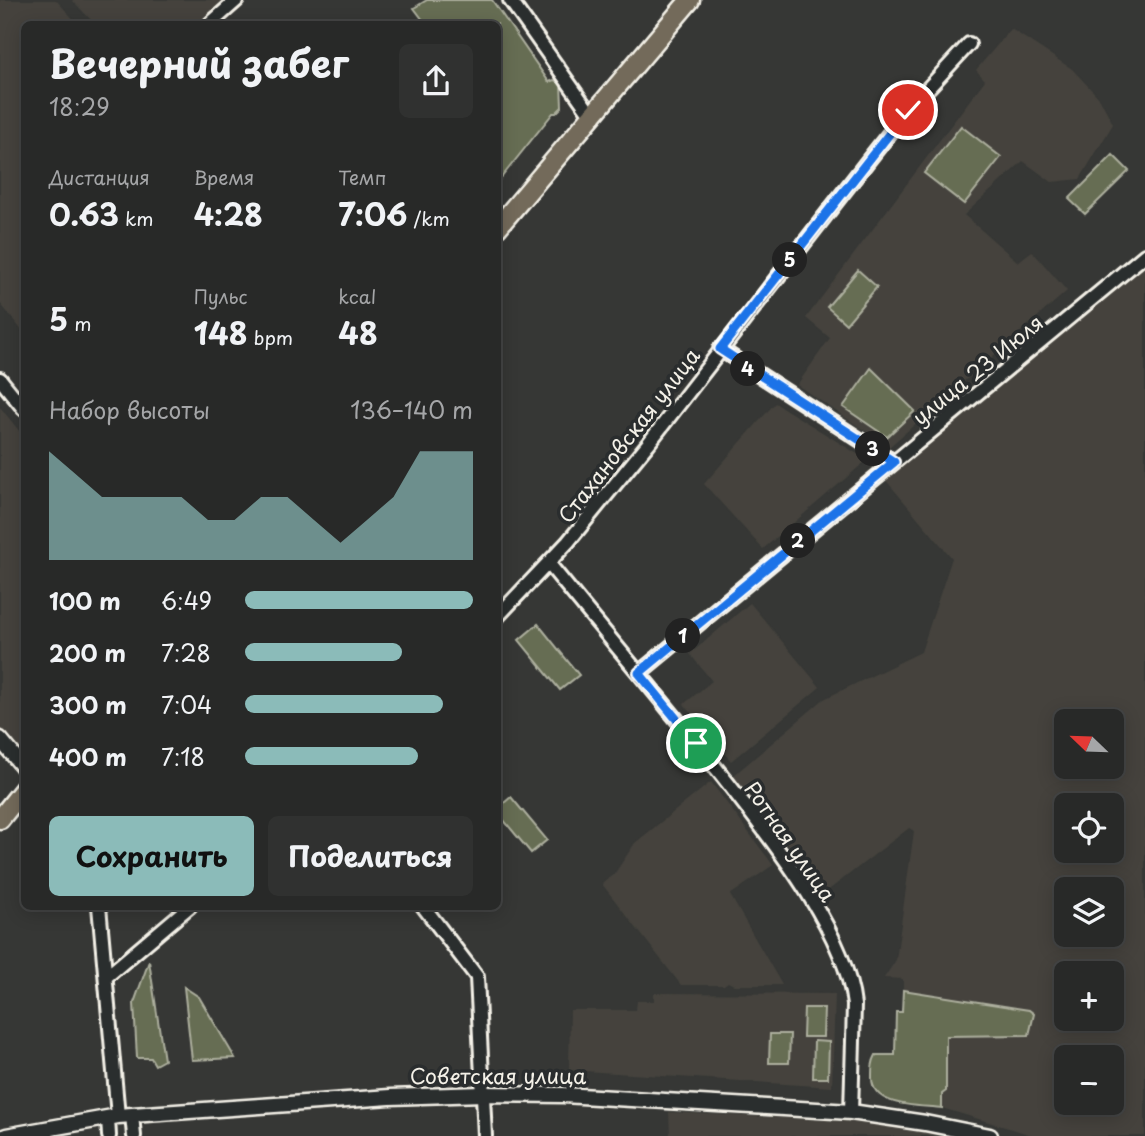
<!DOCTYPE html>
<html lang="ru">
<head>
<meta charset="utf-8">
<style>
	:root { --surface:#282928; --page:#303130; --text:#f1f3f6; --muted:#a5a6a8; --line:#444545; --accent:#8bbbb9 }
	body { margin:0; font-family:"Playpen Sans",sans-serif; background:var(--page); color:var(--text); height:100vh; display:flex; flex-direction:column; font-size:26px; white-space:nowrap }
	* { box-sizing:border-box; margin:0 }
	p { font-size:23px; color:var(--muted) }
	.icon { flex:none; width:38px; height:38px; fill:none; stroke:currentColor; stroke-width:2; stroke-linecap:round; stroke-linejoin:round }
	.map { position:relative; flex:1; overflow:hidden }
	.details { position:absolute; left:21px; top:21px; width:480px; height:889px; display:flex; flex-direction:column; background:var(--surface); border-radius:10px; box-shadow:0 4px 18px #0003,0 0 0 2px var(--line) }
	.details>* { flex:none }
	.needle { width:46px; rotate:293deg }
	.controls { position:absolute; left:1054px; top:709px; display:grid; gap:14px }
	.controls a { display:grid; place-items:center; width:70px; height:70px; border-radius:10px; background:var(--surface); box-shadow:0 4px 18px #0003,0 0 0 2px var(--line); font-size:35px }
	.pin { position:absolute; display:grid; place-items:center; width:60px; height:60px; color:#fff; margin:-30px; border:4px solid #fff; border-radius:50%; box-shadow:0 2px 7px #0007 }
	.km { position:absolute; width:35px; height:35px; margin:-18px; border-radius:50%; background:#222; color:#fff; font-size:19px; line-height:35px; text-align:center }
	.round { display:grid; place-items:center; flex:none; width:74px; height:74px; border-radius:10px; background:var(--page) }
	.summary { display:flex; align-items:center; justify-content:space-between; height:119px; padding:0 28px }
	h1 { font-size:38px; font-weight:700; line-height:52px }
	.figures { display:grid; grid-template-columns:repeat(3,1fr); gap:10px; height:119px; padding:7px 28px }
	.figures div { display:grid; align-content:center }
	.figures b { font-size:30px; font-weight:700 }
	.figures small { font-size:19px; font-weight:400 }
	.figures p { font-size:19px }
	.chart { height:196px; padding:14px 28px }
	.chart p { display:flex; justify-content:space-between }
	.chart svg { width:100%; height:126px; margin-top:7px; fill:var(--accent); opacity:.7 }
	.primary-button { display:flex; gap:14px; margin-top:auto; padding:14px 28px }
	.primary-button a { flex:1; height:80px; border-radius:10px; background:var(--accent); color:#111; font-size:28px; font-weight:700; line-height:80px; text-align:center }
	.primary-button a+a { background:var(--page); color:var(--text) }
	ul { padding:0 28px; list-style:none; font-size:23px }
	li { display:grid; grid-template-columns:112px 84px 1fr; align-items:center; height:52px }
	li i { height:18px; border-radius:9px; background:var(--accent) }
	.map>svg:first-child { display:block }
</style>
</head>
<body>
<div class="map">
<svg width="1145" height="1136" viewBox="0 0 1145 1136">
	<rect width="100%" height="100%" fill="#363735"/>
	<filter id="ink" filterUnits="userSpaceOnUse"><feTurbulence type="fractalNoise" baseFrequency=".0143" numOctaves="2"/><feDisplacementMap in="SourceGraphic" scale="14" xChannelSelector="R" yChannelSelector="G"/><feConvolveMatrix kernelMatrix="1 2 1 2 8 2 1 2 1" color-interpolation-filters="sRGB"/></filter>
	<g filter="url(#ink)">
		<path fill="#45433d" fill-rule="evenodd" d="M 0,0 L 56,0 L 78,24 L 24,24 L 24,333 L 0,303 Z
			M 72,0 L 223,0 L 196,24 L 95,24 Z
			M 1011,29 L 1072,69 L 1100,99 L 1113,124 L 1080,179 L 1052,182 L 1023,161 L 964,215 L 1018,262 L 1032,251 L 1067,291 L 889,447 L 797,385 L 830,338 L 806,318 L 985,80 L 976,70 Z
			M 1145,263 L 1145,1136 L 1035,1136 L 942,1108 L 942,1093 L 946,1091 L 946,1036 L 1028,1035 L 1029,1010 L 903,990 L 903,979 L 884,978 L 896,960 L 914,831 L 909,828 L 826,892 L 733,776 L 824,699 L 921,652 L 952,558 L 884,478 ZM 1066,721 L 1111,721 L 1111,766 L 1066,766 ZM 1066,805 L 1111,805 L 1111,850 L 1066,850 ZM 1066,889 L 1111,889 L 1111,934 L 1066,934 ZM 1066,973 L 1111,973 L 1111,1018 L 1066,1018 ZM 1066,1057 L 1111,1057 L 1111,1102 L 1066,1102 Z
			M 775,403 L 867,460 L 763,549 L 704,484 Z
			M 0,407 L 24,437 L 24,759 L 0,748 Z
			M 750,603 L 820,687 L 731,761 L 684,704 L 712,681 L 690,654 Z
			M 711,782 L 773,865 L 730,895 L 782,985 L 734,985 L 728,982 L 724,985 L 681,985 L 602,884 L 615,873 L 635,843 Z
			M 654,993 L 835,994 L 832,1087 L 569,1070 L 570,1010 L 636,1010 L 637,1001 L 654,1001 Z
			M 669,1112 L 889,1123 L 952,1136 L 670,1136 Z"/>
		<path fill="#666d53" stroke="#adaf9e" stroke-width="2" d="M 427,0 L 492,0 L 549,82 L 554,80 L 561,83 L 562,107 L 556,113 L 553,113 L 497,183 L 497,24 L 426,24 L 414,8 Z
			M 961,126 L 1001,157 L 964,204 L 924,173 Z
			M 1113,155 L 1129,171 L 1085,214 L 1069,199 Z
			M 858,270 L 877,287 L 846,324 L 827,307 Z
			M 871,368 L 915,411 L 887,437 L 843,407 Z
			M 538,624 L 579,675 L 560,690 L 519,640 Z
			M 511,797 L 547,840 L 531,853 L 497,812 L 497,809 Z
			M 149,961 L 164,1060 L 155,1065 L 151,1058 L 137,1058 L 134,1003 Z
			M 184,987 L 199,997 L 235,1058 L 192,1060 Z
			M 903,990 L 1029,1010 L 1034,1014 L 1029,1035 L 946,1036 L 946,1091 L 942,1094 L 942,1108 C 920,1105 871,1108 872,1077 C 872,1068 872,1062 876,1055 L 895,1055 L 896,1012 L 902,1012 Z
			M 804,1008 L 824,1008 L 823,1037 L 803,1037 Z
			M 770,1034 L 790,1034 L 789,1063 L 769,1063 Z
			M 814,1041 L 829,1042 L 828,1078 L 813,1078 Z"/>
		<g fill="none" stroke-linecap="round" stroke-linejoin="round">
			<g stroke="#f4f1e8" stroke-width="18">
				<path id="minor" d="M 510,0 L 592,116
					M 210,24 L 237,0
					M 720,349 L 894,462
					M 0,379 L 24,409
					M 549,564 C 608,637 669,708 727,782 C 772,840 846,932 854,1005 L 851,1112
					M 497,617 L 568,542 L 648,444 L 867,162 L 908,110 L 969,44
					M 639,673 L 1145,255
					M 99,906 L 118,1116
					M 423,906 L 477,977 L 485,1136
					M 106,977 L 190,906
					M 132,1115 L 134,1136
					M 108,1118 L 109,1136"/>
			</g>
			<g stroke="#f4f1e8" stroke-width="19">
				<path id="tertiary" d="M 0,739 L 24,768
					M 6,1136 L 118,1116 L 390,1097 L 483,1094 L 563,1095 L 851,1112 L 925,1123 L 990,1136"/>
			</g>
			<g stroke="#f4f1e8" stroke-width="23">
				<path id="primary" d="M 497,228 L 690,0
					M 0,819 L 24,789"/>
			</g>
			<use href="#minor" stroke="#2a2d2e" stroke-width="12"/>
			<use href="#tertiary" stroke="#2a2d2e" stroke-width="14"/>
			<use href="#primary" stroke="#736b5a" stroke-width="18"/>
		</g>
	</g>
	<g fill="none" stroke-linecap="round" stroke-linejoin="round" filter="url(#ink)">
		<g stroke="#fff" stroke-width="14">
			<path id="route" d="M 696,743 L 639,673 L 894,462 L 720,349 L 908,110"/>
		</g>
		<use href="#route" stroke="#1a73e8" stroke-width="9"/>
	</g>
	<g text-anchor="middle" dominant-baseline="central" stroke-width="7" stroke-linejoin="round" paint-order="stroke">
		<g font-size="21" fill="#f4f1e8" stroke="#2a2d2e">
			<text transform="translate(977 369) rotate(-39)">улица 23 Июля</text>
			<text transform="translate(628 435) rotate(-52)">Стахановская улица</text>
			<text transform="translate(791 841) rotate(55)">Ротная улица</text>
			<text x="498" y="1075">Советская улица</text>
		</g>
	</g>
</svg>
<div class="controls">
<a><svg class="needle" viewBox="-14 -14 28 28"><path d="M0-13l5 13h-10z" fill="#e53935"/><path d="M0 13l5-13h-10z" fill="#a5a6a8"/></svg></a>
<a><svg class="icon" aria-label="locate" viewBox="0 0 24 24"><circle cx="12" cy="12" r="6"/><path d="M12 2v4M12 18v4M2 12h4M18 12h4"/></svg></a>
<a><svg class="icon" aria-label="layers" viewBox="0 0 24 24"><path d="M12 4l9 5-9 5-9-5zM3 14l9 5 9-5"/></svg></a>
<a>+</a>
<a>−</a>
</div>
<div class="pin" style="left:696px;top:743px;background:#1e9e55"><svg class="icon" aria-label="arrive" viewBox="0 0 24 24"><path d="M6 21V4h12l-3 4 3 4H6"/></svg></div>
<div class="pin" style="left:908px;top:110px;background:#d93025"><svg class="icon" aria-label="check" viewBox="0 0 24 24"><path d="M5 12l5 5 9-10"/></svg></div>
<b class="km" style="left:683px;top:636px">1</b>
<b class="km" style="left:798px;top:541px">2</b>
<b class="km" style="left:873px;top:449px">3</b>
<b class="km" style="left:748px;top:369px">4</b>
<b class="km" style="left:790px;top:260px">5</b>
<section class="details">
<div class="summary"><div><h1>Вечерний забег</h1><p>18:29</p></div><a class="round"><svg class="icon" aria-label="share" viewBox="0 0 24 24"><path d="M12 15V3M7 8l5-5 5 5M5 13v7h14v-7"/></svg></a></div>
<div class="figures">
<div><p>Дистанция</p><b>0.63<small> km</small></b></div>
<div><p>Время</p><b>4:28</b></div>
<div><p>Темп</p><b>7:06<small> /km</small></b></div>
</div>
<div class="figures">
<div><b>5<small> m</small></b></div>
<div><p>Пульс</p><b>148<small> bpm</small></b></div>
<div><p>kcal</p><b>48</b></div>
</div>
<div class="chart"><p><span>Набор высоты</span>136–140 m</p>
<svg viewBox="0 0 160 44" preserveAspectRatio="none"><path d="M0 44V6L10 14L20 22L30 22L40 22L50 22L60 30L70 30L80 22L90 22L100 30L110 38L120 30L130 22L140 6L150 6L160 6V44z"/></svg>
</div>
<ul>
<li><b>100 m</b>6:49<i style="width:100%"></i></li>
<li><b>200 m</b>7:28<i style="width:69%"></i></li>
<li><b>300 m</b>7:04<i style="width:87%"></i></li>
<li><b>400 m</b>7:18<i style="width:76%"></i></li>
</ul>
<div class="primary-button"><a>Сохранить</a><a>Поделиться</a></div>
</section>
</div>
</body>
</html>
